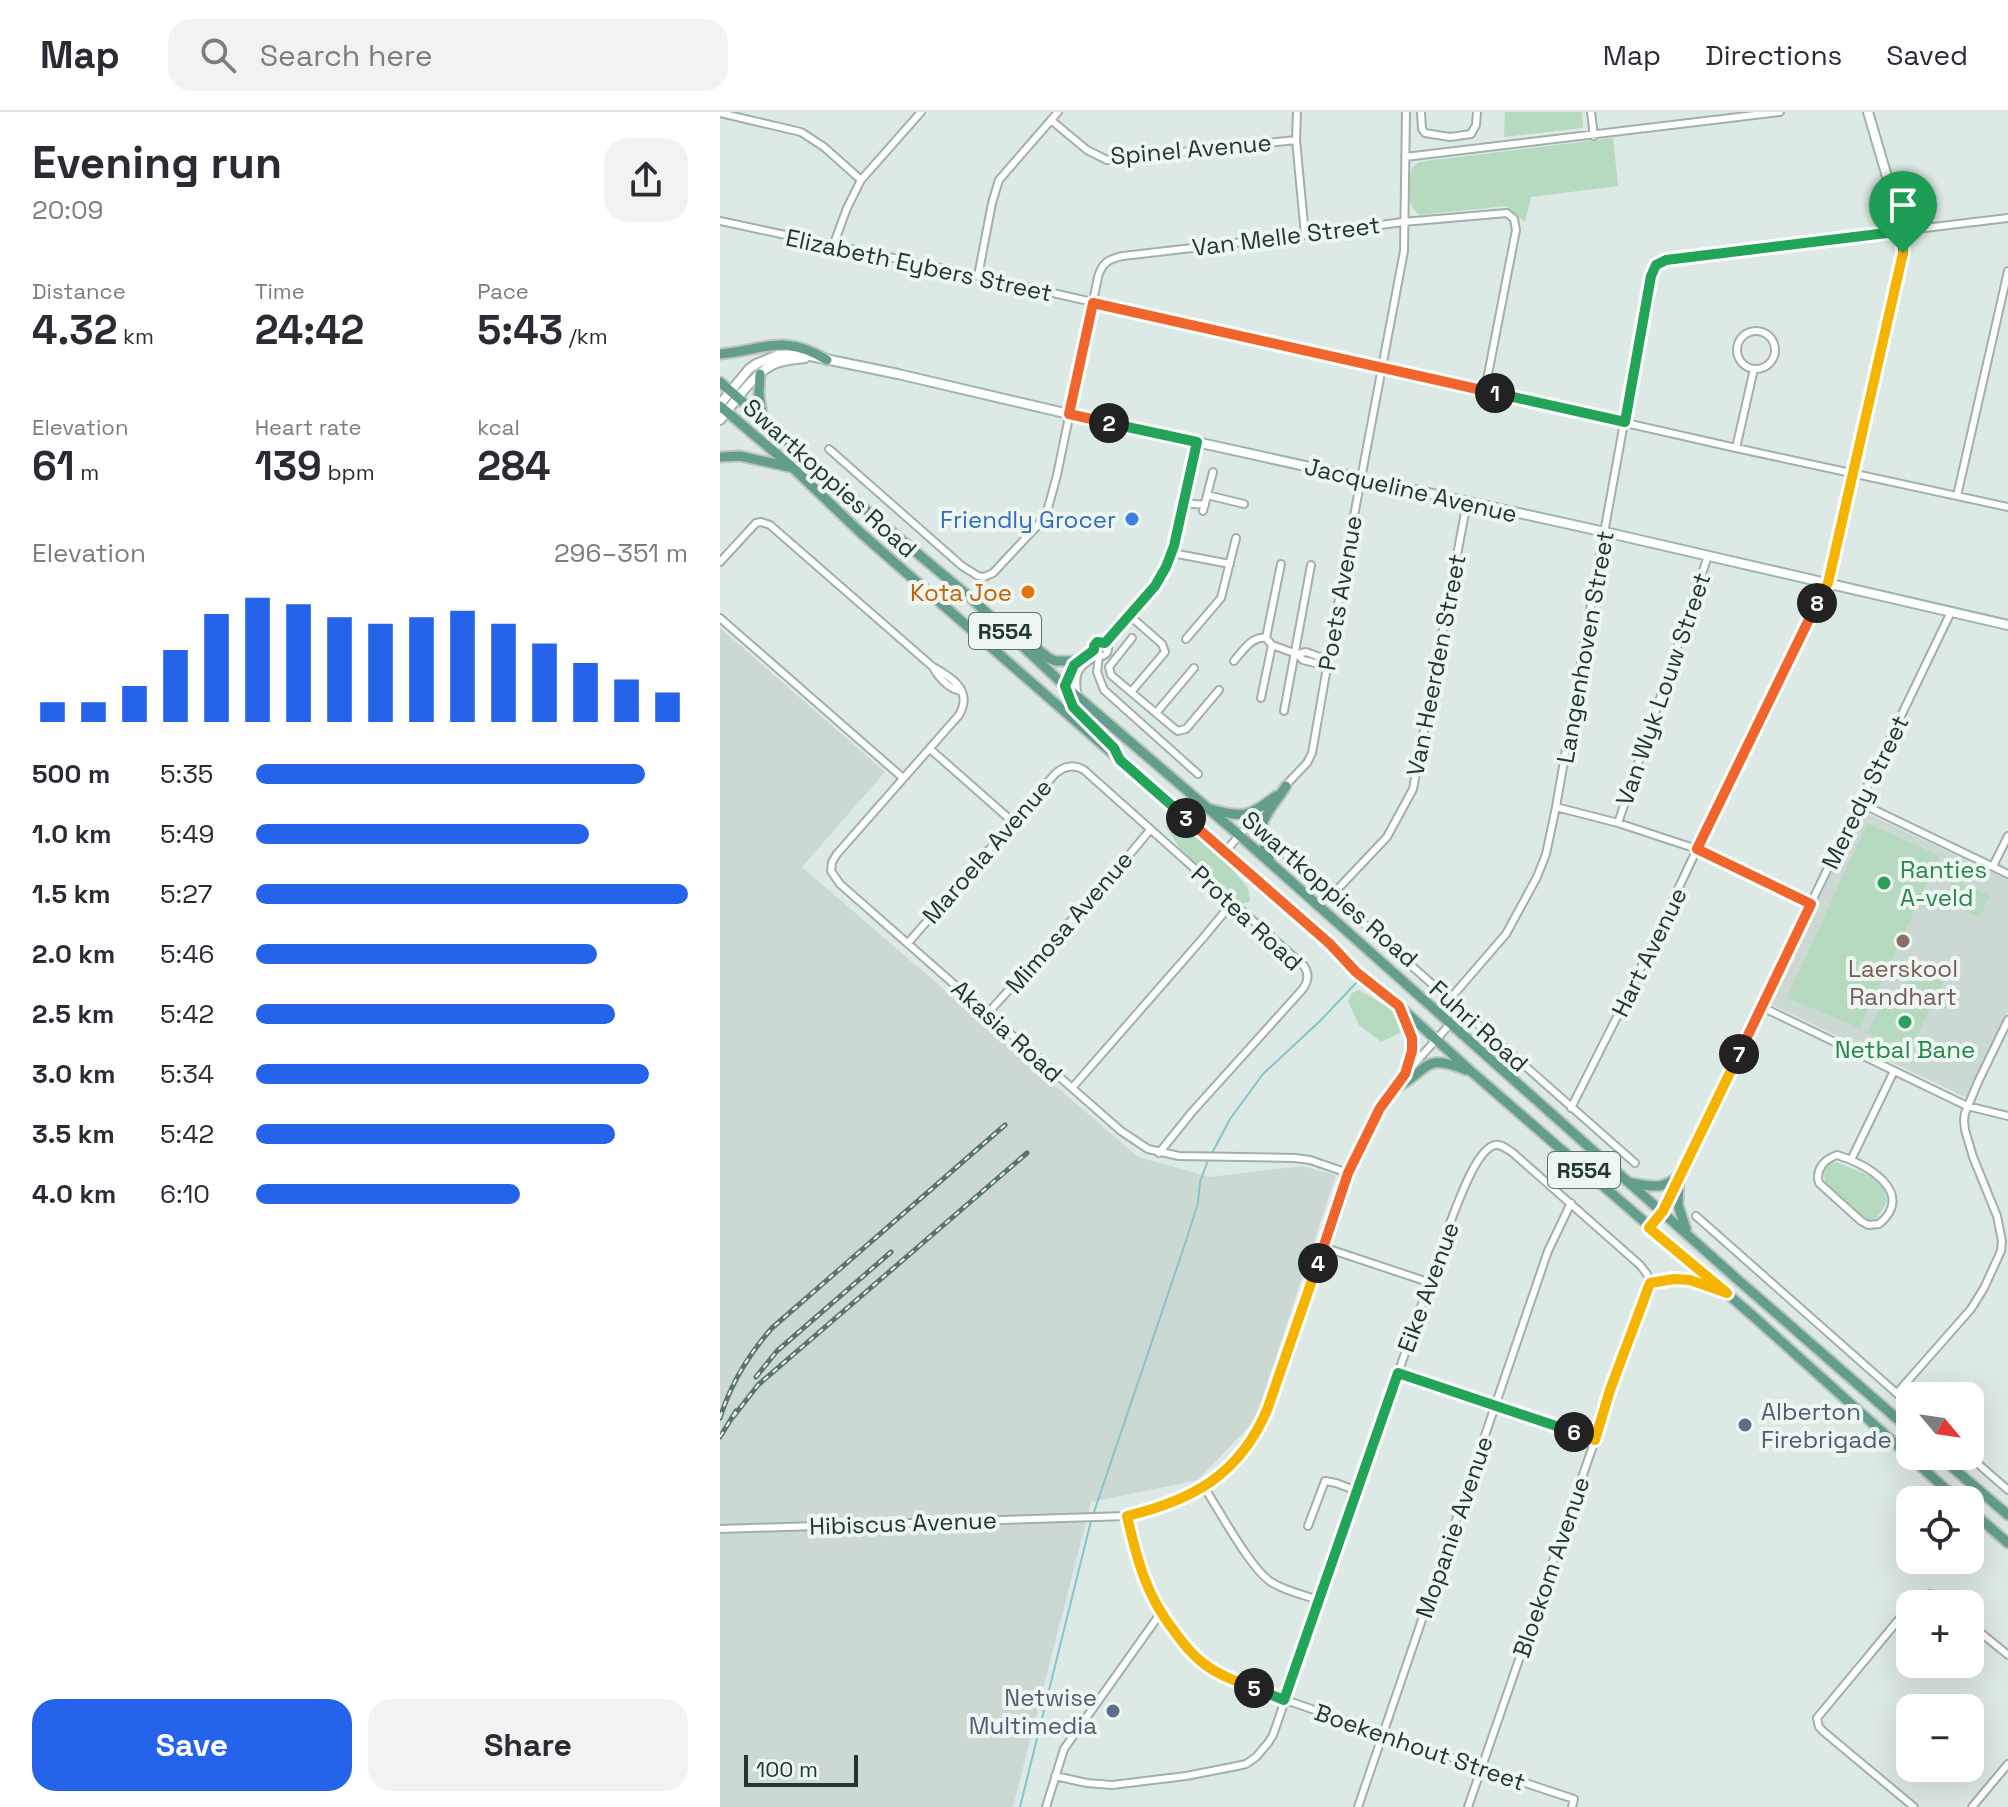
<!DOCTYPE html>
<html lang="en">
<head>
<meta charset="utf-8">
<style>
	:root { --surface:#fff; --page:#f2f2f3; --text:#2b2b33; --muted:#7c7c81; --line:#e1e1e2; --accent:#2563eb }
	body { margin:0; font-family:"Space Grotesk",sans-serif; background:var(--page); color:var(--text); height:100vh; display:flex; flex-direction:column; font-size:30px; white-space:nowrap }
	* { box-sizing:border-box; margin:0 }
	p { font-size:26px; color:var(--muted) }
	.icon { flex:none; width:44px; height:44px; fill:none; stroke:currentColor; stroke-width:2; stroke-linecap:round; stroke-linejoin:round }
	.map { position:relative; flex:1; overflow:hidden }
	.details { display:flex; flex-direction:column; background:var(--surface); width:720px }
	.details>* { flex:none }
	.needle { width:52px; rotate:119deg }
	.buttons { position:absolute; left:1176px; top:1270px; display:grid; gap:16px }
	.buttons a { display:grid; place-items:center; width:88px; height:88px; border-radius:16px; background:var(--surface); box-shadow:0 8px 32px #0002; font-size:40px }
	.scale { position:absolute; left:24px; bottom:20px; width:114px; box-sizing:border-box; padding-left:8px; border:4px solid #203831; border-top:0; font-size:22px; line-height:28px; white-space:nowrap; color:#203831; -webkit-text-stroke:6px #edf6f1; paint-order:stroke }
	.pin { position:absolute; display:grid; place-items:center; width:68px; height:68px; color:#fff; margin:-82px -34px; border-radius:50% 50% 50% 0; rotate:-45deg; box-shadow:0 0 8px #0007 }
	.pin .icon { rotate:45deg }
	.km { position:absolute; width:40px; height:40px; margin:-20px; border-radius:50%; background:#222; color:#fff; font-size:22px; line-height:40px; text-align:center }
	.round { display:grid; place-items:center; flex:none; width:84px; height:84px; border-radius:24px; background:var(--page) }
	.headline { display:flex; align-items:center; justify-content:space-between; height:136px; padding:0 32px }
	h1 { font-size:44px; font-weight:700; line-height:60px }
	.stats { display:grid; grid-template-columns:repeat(3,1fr); gap:12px; height:136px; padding:8px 32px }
	.stats div { display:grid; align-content:center }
	.stats b { font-size:40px; font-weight:700 }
	.stats small { font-size:22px; font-weight:400 }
	.stats p { font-size:22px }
	.chart { height:224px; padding:16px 32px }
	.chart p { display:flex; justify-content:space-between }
	.chart svg { width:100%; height:144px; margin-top:8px; stroke:var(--accent); stroke-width:6 }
	.cta { display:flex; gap:16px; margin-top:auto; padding:16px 32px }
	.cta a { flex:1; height:92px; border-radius:24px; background:var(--accent); color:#fff; font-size:32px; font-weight:700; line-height:92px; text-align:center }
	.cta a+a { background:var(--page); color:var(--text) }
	ul { padding:0 32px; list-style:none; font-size:26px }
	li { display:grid; grid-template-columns:128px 96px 1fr; align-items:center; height:60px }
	li i { height:20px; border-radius:10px; background:var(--accent) }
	header { display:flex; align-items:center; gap:48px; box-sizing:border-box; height:112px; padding:0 40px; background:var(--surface); border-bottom:2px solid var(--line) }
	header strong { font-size:38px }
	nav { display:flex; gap:44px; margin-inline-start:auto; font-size:28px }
	.search { width:560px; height:72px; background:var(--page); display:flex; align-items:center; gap:20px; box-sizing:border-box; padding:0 28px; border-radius:24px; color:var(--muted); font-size:30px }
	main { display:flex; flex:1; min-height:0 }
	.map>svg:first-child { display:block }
</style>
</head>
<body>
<header>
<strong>Map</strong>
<div class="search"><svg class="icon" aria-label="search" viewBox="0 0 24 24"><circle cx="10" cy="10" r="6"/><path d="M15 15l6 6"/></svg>Search here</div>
<nav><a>Map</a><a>Directions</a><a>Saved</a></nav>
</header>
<main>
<section class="details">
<div class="headline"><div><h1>Evening run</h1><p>20:09</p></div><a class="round"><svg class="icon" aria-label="share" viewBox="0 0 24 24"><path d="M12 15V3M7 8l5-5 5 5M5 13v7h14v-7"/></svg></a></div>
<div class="stats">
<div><p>Distance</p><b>4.32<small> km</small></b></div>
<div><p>Time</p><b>24:42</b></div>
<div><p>Pace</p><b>5:43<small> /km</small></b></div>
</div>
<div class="stats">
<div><p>Elevation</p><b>61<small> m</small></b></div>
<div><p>Heart rate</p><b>139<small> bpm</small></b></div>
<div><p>kcal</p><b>284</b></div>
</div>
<div class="chart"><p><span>Elevation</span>296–351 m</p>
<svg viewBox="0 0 160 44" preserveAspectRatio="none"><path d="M5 44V38M15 44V38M25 44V33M35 44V22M45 44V11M55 44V6M65 44V8M75 44V12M85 44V14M95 44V12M105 44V10M115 44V14M125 44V20M135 44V26M145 44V31M155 44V35"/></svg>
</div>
<ul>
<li><b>500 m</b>5:35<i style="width:90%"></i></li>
<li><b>1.0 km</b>5:49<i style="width:77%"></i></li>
<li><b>1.5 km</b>5:27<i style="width:100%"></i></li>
<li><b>2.0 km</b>5:46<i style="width:79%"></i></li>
<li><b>2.5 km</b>5:42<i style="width:83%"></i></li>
<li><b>3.0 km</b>5:34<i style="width:91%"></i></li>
<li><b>3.5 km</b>5:42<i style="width:83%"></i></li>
<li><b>4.0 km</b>6:10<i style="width:61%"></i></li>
</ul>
<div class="cta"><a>Save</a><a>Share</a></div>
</section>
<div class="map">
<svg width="1288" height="1695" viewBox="0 0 1288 1695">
	<rect width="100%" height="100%" fill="#dde9e4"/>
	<path fill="#ccd9d2" d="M 0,516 L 165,660 L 82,755 L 418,1045 L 489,1065 L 582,1054 L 616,1063 L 535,1308 L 478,1368 L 371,1390 L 293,1695 L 0,1695 Z
		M 1140,698 L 1288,768 L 1288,900 L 1247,986 L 1048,891 Z"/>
	<path fill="#b6dabf" d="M 785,0 L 862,0 L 863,16 L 784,25 Z
		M 893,26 L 898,74 L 811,85 L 805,110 L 786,94 L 700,103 C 685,94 689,76 691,60 L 692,56 L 699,50 Z
		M 1147,711 L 1220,744 L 1140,916 L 1067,886 Z
		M 445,714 L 466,715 L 507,751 L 528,776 L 530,789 L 516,794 L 469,749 Z
		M 1233,766 L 1270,784 L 1259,806 L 1223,787 Z
		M 1196,850 L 1226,865 L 1187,944 L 1156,929 L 1158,925 L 1147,921 L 1162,890 L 1173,895 Z
		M 639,878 L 674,899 L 682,920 L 661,930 L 639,913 L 628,889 L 632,881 Z
		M 1113,1050 L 1119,1051 C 1139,1060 1166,1065 1167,1090 L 1156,1107 L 1149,1108 L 1145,1106 L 1105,1070 L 1104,1059 L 1109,1051 Z"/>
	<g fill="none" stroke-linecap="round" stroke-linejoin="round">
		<path stroke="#85c4ce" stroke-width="2" d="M 491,1043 L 510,1007 L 543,962 L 600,909 L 636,871
			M 373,1403 L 466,1129 L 478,1091 L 480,1070 L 488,1048
			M 300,1695 L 371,1409"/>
		<g stroke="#a1b0ab" stroke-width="10">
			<path id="street" d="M 577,0 L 576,28 L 585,123
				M 701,0 L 702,17 L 705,21 L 730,25 L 751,22 L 756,13 L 757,0
				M 871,0 L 874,24
				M 0,1 L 81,20 L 104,35 L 141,68
				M 331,8 L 367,38 L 387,48 L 576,28
				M 685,45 L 1060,0
				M 0,109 L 258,164 L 1016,336 L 1288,395
				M 113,134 L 127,96 L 141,68 L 201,0
				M 258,164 L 272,91 L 279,68 L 338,0
				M1017 238a19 19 0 1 1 38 0a19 19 0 1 1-38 0Z
				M 1016,336 L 1034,257
				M 109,337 L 242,454 L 258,464 L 264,465 L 273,461 L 318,413 L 328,396 L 337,363 L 378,165 C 382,151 388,147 403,144 L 585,123 L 683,110 L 787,101 L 794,107 L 796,118 L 765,278
				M 487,383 L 524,392
				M 1237,384 L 1288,159
				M 464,391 L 485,393
				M 483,399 L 493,360
				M 452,441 L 510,452
				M 0,450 L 36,411 L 41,410 L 50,413 L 213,555 C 233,566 253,579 239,603 L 117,742 L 112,750 L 111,759 L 120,772 L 401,1019 L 428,1037 L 459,1044 L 575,1046 L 590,1048 L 628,1061
				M 561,452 L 546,526 L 552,533 L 577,542 L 583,548 L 607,554
				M 409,503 L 442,532 L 445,540 L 411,580 L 455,617 L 458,619 L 466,617 L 499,578
				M 0,506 L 183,666
				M 466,527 L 501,486 L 516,426
				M374 537a7 7 0 1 1 14 0a7 7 0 1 1-14 0Z
				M 385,531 L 435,474 L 446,455 L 454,434 L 477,330
				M 577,542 L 586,540 L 608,548
				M 379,544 L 377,560 L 384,578 L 478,662
				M 514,549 C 523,539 531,524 546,526
				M 214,557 C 220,567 229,577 241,579
				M 345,574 L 354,553 L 374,538
				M 411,580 L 391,563 L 389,555 L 412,526
				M 358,585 C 353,561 357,555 378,543
				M 541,586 L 552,533
				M 564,599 L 591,453
				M 436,601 L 474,556
				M 210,637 L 293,710
				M 563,676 L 587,651 L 592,641 L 627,441 L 684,139 L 686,0
				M 1140,691 L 1288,762
				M 836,695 L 898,711 L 977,737 L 1091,792
				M 898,711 L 988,444
				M 504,741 L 544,695
				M 567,744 L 915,1051
				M 1273,754 L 1288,724
				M 612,783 L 667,725 L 693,677 L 747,390
				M 188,831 L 335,662 C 344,654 354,652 364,658 L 584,854 C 590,863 588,871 581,879 L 472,1000 L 439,1041
				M 729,888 L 786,822 L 817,765 L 826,742 L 836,695 L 874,476 L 925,195 C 930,170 926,152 955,146 L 1288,106
				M 1042,895 L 1247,994 L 1288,1004
				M 268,901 L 394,761 L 430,718
				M 688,959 L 731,911
				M 352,976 L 483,826 L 512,791
				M 851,996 L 909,881 L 977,737 L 1108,471
				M 1117,1043 C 1146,1051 1197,1081 1159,1112 L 1148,1113 L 1141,1109 L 1099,1071 C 1095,1057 1105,1047 1117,1043 Z
				M 1131,1048 L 1174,959
				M 976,1104 L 1190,1293
				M 929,1116 L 943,1099 L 1231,500
				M 603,1135 L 708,1170
				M 678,1261 L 875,1328
				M 1177,1281 L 1251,1197 L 1264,1176 L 1281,1139 L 1282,1129 L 1277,1104 L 1253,1045 L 1245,1018 L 1244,1008 L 1245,1001 L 1258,970 L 1288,908
				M 1249,1344 L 1288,1378
				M 484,1375 C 499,1398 530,1456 551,1470 C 565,1479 584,1483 599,1488
				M 407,1404 C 420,1458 431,1498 470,1539 C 491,1560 518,1569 544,1580 C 578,1593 613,1604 647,1616 C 716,1640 785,1665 854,1687 L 852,1695
				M 588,1414 L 605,1369 L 616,1371 L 637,1379
				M 0,1417 L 407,1404 L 438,1396 L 484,1375 L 503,1360 L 524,1338 L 533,1326 L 547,1298 L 558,1268 L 628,1061 L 660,996 L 677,974
				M 1192,1492 L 1199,1485 L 1210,1482 L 1225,1492
				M 1190,1494 L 1097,1606 L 1099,1615 L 1104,1620 L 1194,1695
				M 1250,1512 L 1288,1543
				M 335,1664 L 367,1671 L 392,1673 L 466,1664 L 517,1654 L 526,1652 L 536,1645 L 548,1631 L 553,1623 L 730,1111 C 737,1094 756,1037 775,1033 C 782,1032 787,1037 793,1041 L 920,1153 L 927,1162 L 930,1171 L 890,1278 L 875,1328 L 748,1695
				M 326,1695 L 344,1637 L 440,1502
				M 638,1695 L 828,1139 L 851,1091
				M 1252,1695 L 1288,1652"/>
		</g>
		<g stroke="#9db4ab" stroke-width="12">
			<path id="secondary" d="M 0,292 L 29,257 L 36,252 L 58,243 L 81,242 L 178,262 L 349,302 L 885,420 L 1288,513
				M 0,308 C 15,290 32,263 54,252 C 63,248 75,247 85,246
				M 1108,471 L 1183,141 L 1183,119 L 1148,0"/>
		</g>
		<g stroke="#bcc3c1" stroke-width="13">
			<path id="primary" d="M 0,242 C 44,238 63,221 107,248
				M 40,262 L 39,282 L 43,309
				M 0,270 L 154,405 L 252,487 L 345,574 L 519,723 L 1017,1167 L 1190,1318
				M 0,294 L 72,355 L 142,422 L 610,832 L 636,860 L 679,894 L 753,961 L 1033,1204 L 1238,1388
				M 0,345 L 20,344 L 69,355
				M 280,508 L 330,547 L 336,549 L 358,549
				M 345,575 L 353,595 L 380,620 L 395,637
				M 490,697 C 526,706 527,705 556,684
				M 549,746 C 532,710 547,704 566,674
				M 681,897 C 694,926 695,932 685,962
				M 676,976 C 711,958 701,940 746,958
				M 959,1066 L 958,1093 L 966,1117
				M 912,1071 C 934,1075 943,1078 961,1062
				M 930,1171 L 962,1167 L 970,1168 L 1000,1179
				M 1219,1344 L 1288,1403
				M 1250,1398 L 1288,1431"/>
		</g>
		<use href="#street" stroke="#fff" stroke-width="6"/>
		<use href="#secondary" stroke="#fff" stroke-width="8"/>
		<use href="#primary" stroke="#639e8d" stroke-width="9"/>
		<g stroke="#59746c" stroke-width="5">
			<path id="rail" d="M 36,1265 L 57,1239 L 171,1140
				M 13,1305 L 38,1273 L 307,1041
				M 0,1306 C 11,1271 28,1243 52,1216 L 285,1013
				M 0,1325 L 16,1299"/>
		</g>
		<use href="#rail" stroke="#edf6f1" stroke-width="2" stroke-dasharray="6" stroke-linecap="butt"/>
	</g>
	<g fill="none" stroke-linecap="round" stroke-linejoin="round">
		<g stroke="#fff" stroke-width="16">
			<path id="split-1" d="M 775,281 L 905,310 L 931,164 L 936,153 L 946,148 L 1183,119 L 1183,141"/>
		</g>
		<g stroke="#fff" stroke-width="16">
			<path id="split-2" d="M 389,311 L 349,302 L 373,191 L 775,281"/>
		</g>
		<g stroke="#fff" stroke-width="16">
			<path id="split-3" d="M 389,311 L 477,330 L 454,434 L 446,455 L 435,474 L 385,531 L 377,530 L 374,534 L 374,538 L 354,553 L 345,574 L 353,595 L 394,636 L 400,648 L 466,706"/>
		</g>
		<g stroke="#fff" stroke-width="16">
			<path id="split-4" d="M 466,706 L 610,832 L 636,860 L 679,894 L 692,926 L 692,939 L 685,962 L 660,996 L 628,1061 L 598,1151"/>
		</g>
		<g stroke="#fff" stroke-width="16">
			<path id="split-5" d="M 534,1576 C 516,1569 498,1563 483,1551 C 471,1542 463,1531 454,1519 C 426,1483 417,1448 407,1404 C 473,1388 519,1363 547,1298 L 598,1151"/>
		</g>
		<g stroke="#fff" stroke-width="16">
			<path id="split-6" d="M 534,1576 L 564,1588 L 678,1261 L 854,1320"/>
		</g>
		<g stroke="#fff" stroke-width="16">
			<path id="split-7" d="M 854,1320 L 875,1328 L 890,1278 L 930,1171 L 954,1167 L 970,1168 L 1007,1181 L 929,1116 L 943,1099 L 1019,942"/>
		</g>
		<g stroke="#fff" stroke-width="16">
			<path id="split-8" d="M 1019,942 L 1091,792 L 977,737 L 1097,491"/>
		</g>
		<g stroke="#fff" stroke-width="16">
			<path id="split-9" d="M 1097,491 L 1108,471 L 1183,141"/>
		</g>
		<use href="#split-1" stroke="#22a559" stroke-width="10"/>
		<use href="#split-2" stroke="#f0652b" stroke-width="10"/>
		<use href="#split-3" stroke="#22a559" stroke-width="10"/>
		<use href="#split-4" stroke="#f0652b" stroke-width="10"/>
		<use href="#split-5" stroke="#f5b400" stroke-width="10"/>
		<use href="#split-6" stroke="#22a559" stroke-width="10"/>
		<use href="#split-7" stroke="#f5b400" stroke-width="10"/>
		<use href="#split-8" stroke="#f0652b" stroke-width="10"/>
		<use href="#split-9" stroke="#f5b400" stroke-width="10"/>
	</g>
	<circle fill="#3f7fe0" stroke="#edf6f1" stroke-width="3" cx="412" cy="407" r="8"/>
	<circle fill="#e8710a" stroke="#edf6f1" stroke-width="3" cx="308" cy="480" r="8"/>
	<g fill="#2e9e5b" stroke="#edf6f1" stroke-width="3">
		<circle cx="1164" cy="771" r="8"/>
		<circle cx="1185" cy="910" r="8"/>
	</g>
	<circle fill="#8d6e63" stroke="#edf6f1" stroke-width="3" cx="1183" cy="829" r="8"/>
	<g fill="#5c6f8a" stroke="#edf6f1" stroke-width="3">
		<circle cx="1025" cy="1313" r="8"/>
		<circle cx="393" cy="1599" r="8"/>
	</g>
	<g text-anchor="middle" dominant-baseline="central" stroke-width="8" stroke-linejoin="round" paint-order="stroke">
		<g fill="#edf6f1" stroke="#5e716b" stroke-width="2">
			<rect x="249" y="501" width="72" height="36" rx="6"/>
			<rect x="828" y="1040" width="72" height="36" rx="6"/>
		</g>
		<g font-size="22" font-weight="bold" fill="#203831">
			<text x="285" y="519">R554</text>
			<text x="864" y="1058">R554</text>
		</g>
		<g font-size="24" fill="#203831" stroke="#edf6f1">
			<text transform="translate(471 37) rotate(-5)">Spinel Avenue</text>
			<text transform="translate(566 124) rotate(-7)">Van Melle Street</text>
			<text transform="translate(199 153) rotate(12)">Elizabeth Eybers Street</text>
			<text transform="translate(110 366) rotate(42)">Swartkoppies Road</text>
			<text transform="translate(691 378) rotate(13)">Jacqueline Avenue</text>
			<text transform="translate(620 481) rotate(-80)">Poets Avenue</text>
			<text transform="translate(865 535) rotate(-80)">Langenhoven Street</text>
			<text transform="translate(716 553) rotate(-79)">Van Heerden Street</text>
			<text transform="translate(943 577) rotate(-71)">Van Wyk Louw Street</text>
			<text transform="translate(1145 680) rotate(-64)">Meredy Street</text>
			<text transform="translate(267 739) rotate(-49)">Maroela Avenue</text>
			<text transform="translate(610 777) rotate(41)">Swartkoppies Road</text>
			<text transform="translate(527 806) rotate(43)">Protea Road</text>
			<text transform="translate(349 810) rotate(-49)">Mimosa Avenue</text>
			<text transform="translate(929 840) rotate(-64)">Hart Avenue</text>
			<text transform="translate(759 914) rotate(42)">Fuhri Road</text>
			<text transform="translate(287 919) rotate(42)">Akasia Road</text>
			<text transform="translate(708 1175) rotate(-70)">Eike Avenue</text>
			<text transform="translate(183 1411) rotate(-2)">Hibiscus Avenue</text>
			<text transform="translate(734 1415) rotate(-71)">Mopanie Avenue</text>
			<text transform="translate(831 1455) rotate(-71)">Bloekom Avenue</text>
			<text transform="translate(700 1635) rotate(19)">Boekenhout Street</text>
		</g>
		<g font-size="24" fill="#366cbe" stroke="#edf6f1" text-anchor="end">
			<text x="396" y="407">Friendly Grocer</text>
		</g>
		<g font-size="24" fill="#c56008" stroke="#edf6f1" text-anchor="end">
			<text x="292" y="480">Kota Joe</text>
		</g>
		<g font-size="24" fill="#27864d" stroke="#edf6f1" text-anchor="start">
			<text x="1180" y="757">Ranties<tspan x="1180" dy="28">A-veld</tspan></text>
			<text x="1185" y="937" text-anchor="middle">Netbal Bane</text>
		</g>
		<g font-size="24" fill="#785e54" stroke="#edf6f1">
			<text x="1183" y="856">Laerskool<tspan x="1183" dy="28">Randhart</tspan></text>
		</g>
		<g font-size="24" fill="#4e5e75" stroke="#edf6f1" text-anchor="start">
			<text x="1041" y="1299">Alberton<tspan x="1041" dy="28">Firebrigade</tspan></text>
			<text x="377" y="1585" text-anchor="end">Netwise<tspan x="377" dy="28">Multimedia</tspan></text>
		</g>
	</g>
</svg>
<div class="buttons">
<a><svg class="needle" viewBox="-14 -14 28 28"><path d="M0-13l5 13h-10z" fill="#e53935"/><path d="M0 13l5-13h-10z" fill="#7c7c81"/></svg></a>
<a><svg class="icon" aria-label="locate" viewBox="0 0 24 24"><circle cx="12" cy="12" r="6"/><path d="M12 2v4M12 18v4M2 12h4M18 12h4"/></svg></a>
<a>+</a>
<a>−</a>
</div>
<div class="scale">100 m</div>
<div class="pin" style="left:1183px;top:141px;background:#1e9e55"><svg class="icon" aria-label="arrive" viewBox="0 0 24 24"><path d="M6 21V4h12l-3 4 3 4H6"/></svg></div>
<b class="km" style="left:775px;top:281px">1</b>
<b class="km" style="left:389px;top:311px">2</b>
<b class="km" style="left:466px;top:706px">3</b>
<b class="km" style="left:598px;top:1151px">4</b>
<b class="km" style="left:534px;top:1576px">5</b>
<b class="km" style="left:854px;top:1320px">6</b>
<b class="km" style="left:1019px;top:942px">7</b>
<b class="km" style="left:1097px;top:491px">8</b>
</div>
</main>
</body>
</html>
